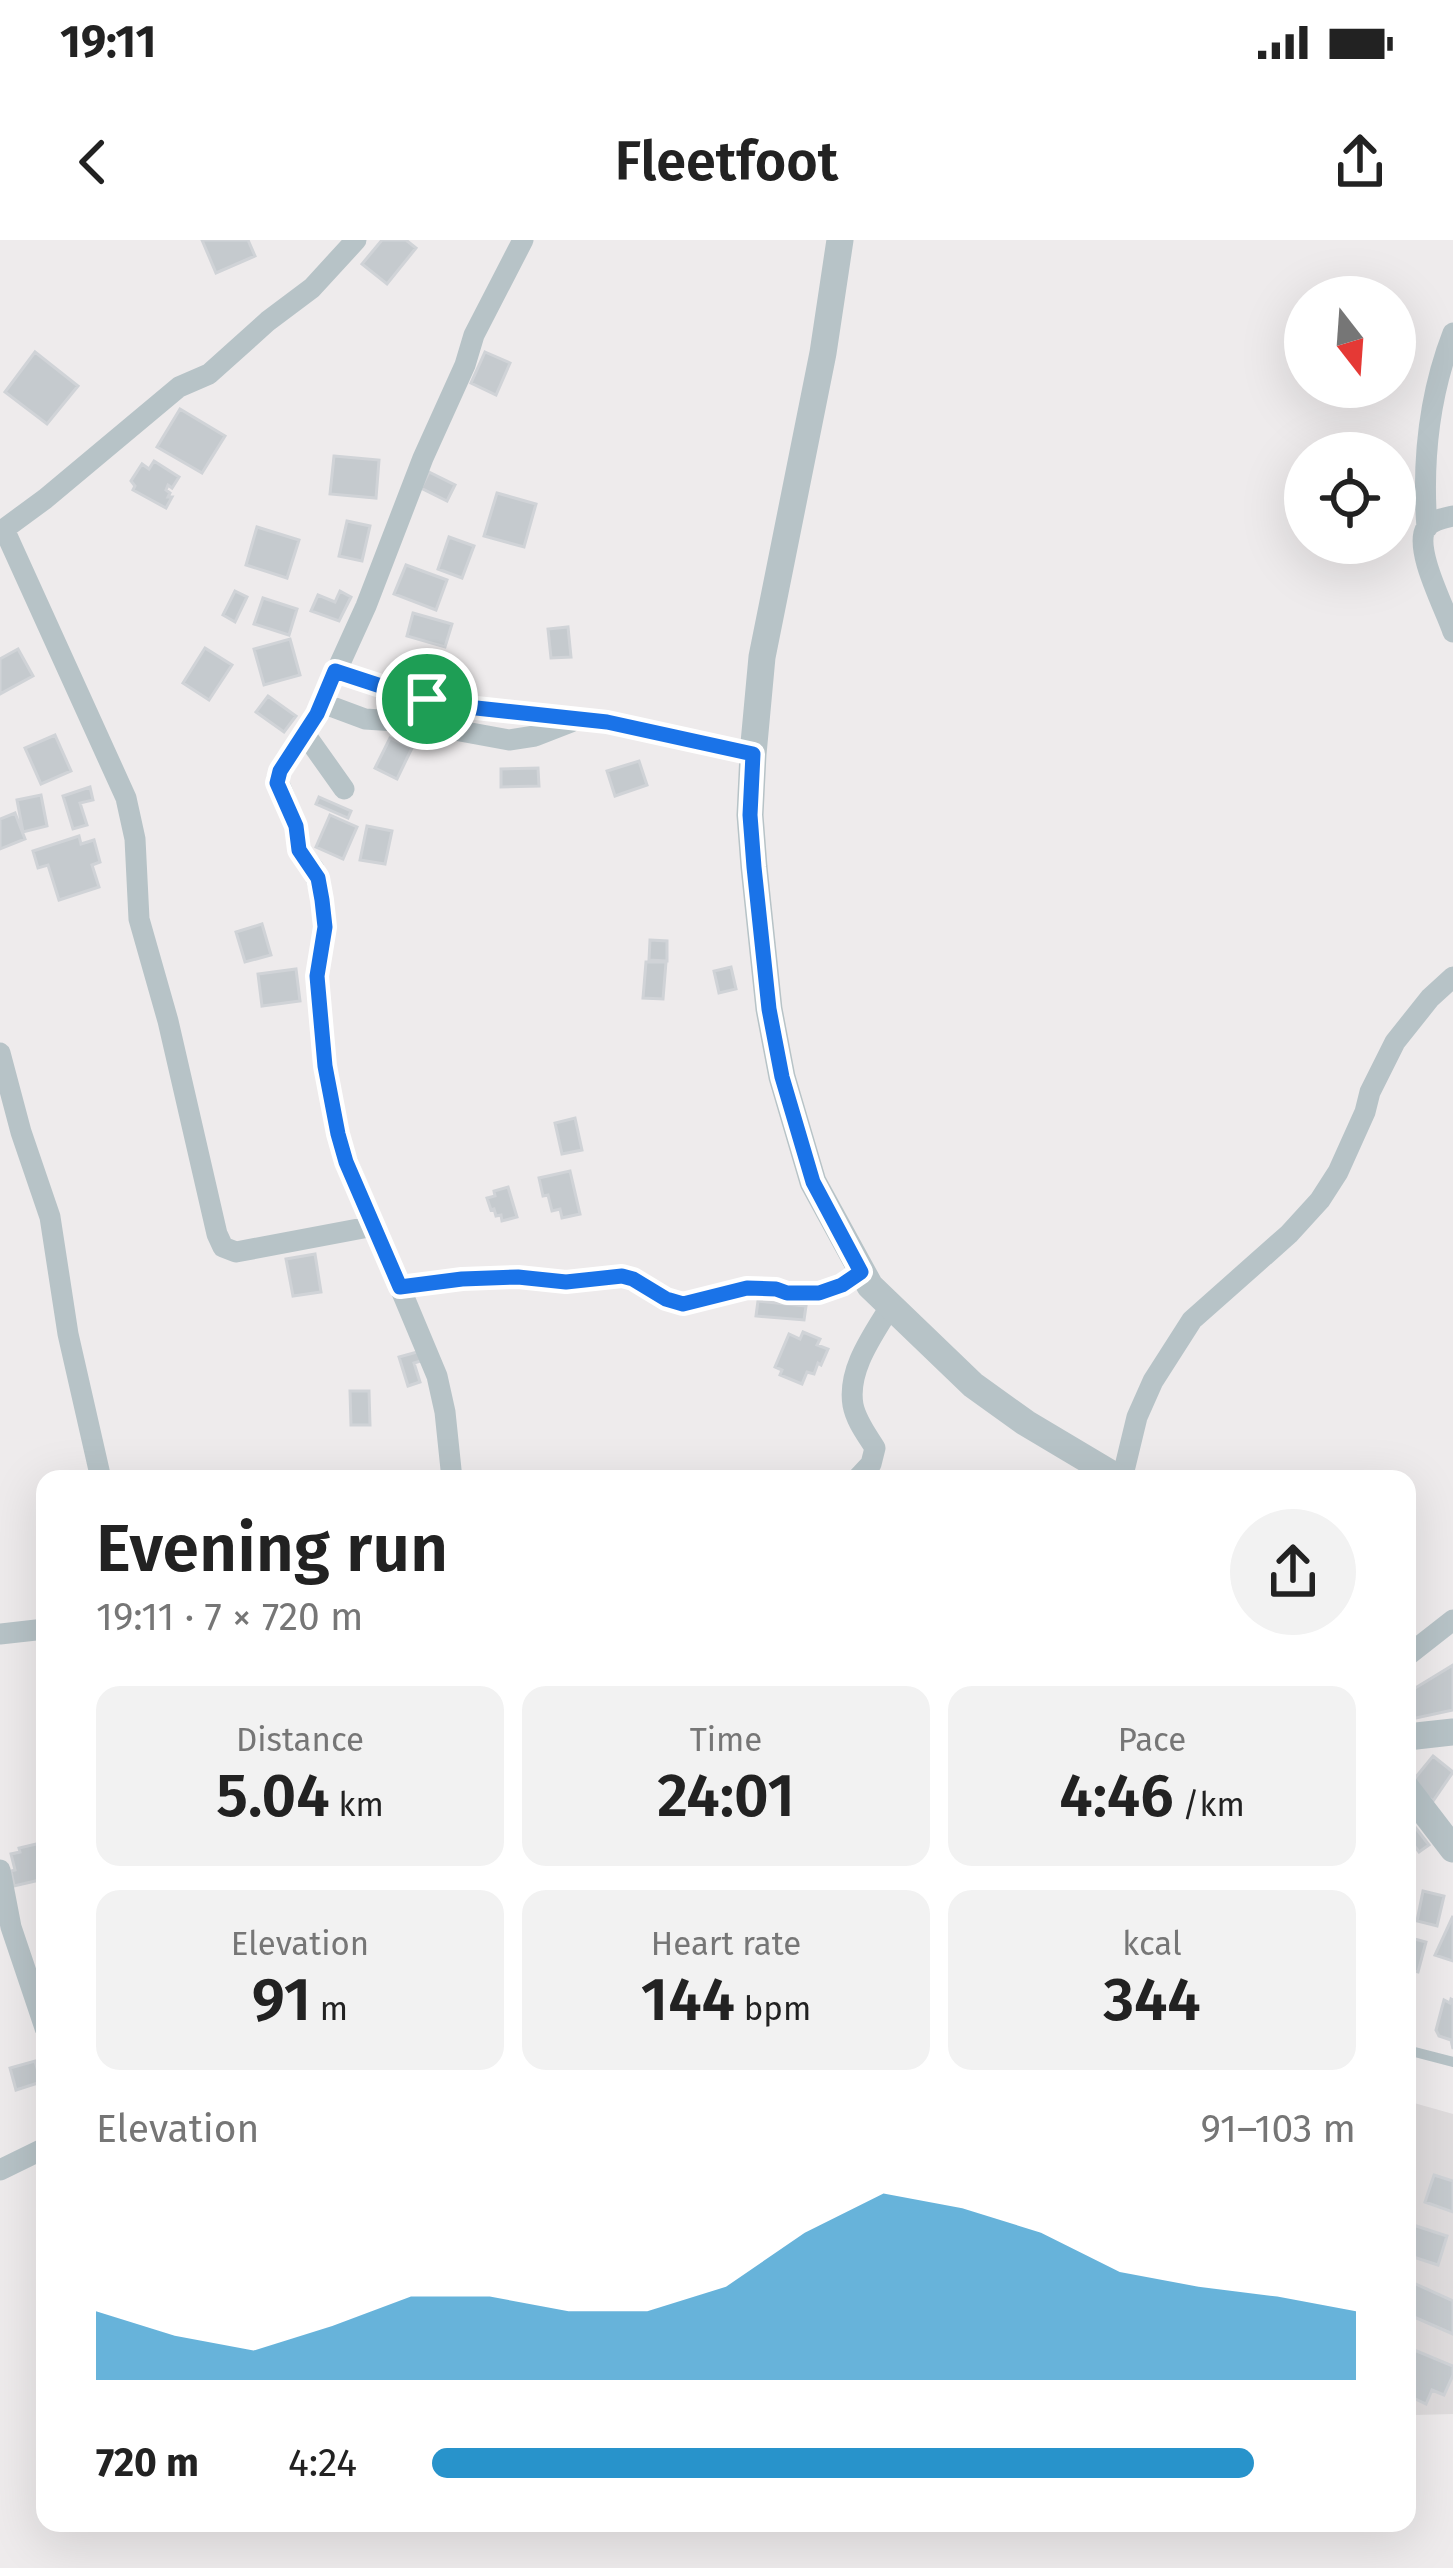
<!DOCTYPE html>
<html lang="en">
<head>
<meta charset="utf-8">
<style>
	:root { --surface:#fff; --page:#f2f2f2; --text:#222; --muted:#767676; --accent:#2893cb }
	body { margin:0; font-family:"Fira Sans",sans-serif; background:var(--page); color:var(--text); height:100vh; display:flex; flex-direction:column; font-size:45px; white-space:nowrap }
	* { box-sizing:border-box; margin:0 }
	p { font-size:39px; color:var(--muted) }
	.icon { flex:none; width:66px; height:66px; fill:none; stroke:currentColor; stroke-width:2; stroke-linecap:round; stroke-linejoin:round }
	.map { position:relative; flex:1; overflow:hidden }
	.details { position:absolute; left:36px; top:1230px; width:1380px; height:1062px; display:flex; flex-direction:column; background:var(--surface); border-radius:24px; box-shadow:0 12px 48px #0002 }
	.details>* { flex:none }
	.needle { width:78px; rotate:163deg }
	.fabs { position:absolute; left:1284px; top:36px; display:grid; gap:24px }
	.fabs a { display:grid; place-items:center; width:132px; height:132px; border-radius:50%; background:var(--surface); box-shadow:0 12px 48px #0002; font-size:60px }
	.pin { position:absolute; display:grid; place-items:center; width:102px; height:102px; color:#fff; margin:-51px; border:6px solid #fff; border-radius:50%; box-shadow:0 3px 12px #0007 }
	.round { display:grid; place-items:center; flex:none; width:126px; height:126px; border-radius:63px; background:var(--page) }
	.summary { display:flex; align-items:center; justify-content:space-between; height:204px; padding:0 60px }
	h1 { font-size:66px; font-weight:600; line-height:90px }
	.figures { display:grid; grid-template-columns:repeat(3,1fr); gap:18px; height:204px; padding:12px 60px }
	.figures div { display:grid; align-content:center; border-radius:24px; background:var(--page); text-align:center }
	.figures b { font-size:60px; font-weight:600 }
	.figures small { font-size:33px; font-weight:400 }
	.figures p { font-size:33px }
	.chart { height:336px; padding:24px 60px }
	.chart p { display:flex; justify-content:space-between }
	.chart svg { width:100%; height:216px; margin-top:12px; fill:var(--accent); opacity:.7 }
	ul { padding:0 60px; list-style:none; font-size:39px }
	li { display:grid; grid-template-columns:192px 144px 1fr; align-items:center; height:90px }
	li i { height:30px; border-radius:15px; background:var(--accent) }
	.status { display:flex; justify-content:space-between; align-items:center; height:84px; padding:0 60px; background:var(--surface); direction:ltr }
	.status svg { height:33px; fill:currentColor }
	header { display:flex; justify-content:space-between; align-items:center; height:156px; padding:0 60px; background:var(--surface); font-size:54px; font-weight:600 }
	.map>svg:first-child { display:block }
</style>
</head>
<body>
<div class="status"><b>19:11</b><svg viewBox="0 0 49 12"><path d="M0 12V9h3v3zM5 12V6h3v6zM10 12V3h3v9zM15 12V0h3v12zM26 1h20v11H26zM47 4h2v5h-2z"/></svg></div>
<header><svg class="icon" aria-label="back" viewBox="0 0 24 24"><path d="M15 5l-7 7 7 7"/></svg>Fleetfoot<svg class="icon" aria-label="share" viewBox="0 0 24 24"><path d="M12 15V3M7 8l5-5 5 5M5 13v7h14v-7"/></svg></header>
<div class="map">
<svg width="1453" height="2328" viewBox="0 0 1453 2328">
	<rect width="100%" height="100%" fill="#eeebec"/>
	<path fill="#dfdcdd" d="M 1407,1861 L 1453,1874 L 1453,2174 L 1415,2175 L 1407,2169 Z"/>
	<path fill="#c5cace" stroke="#d0d3d7" stroke-width="3" d="M 202,0 L 248,0 L 255,16 L 216,33 Z
		M 382,0 L 406,0 L 416,8 L 387,44 L 362,24 Z
		M 35,112 L 78,146 L 47,184 L 5,152 Z
		M 485,112 L 510,123 L 496,155 L 471,143 Z
		M 180,169 L 225,196 L 202,233 L 157,207 Z
		M 334,216 L 379,220 L 376,258 L 330,254 Z
		M 154,221 L 179,237 L 172,248 L 168,245 L 166,250 L 170,253 L 168,257 L 172,257 L 166,268 L 133,250 L 135,246 L 131,241 L 142,224 L 149,229 Z
		M 429,232 L 455,245 L 447,261 L 421,248 Z
		M 497,253 L 536,264 L 524,307 L 484,296 Z
		M 347,281 L 370,286 L 362,321 L 339,316 Z
		M 257,287 L 299,300 L 287,338 L 246,325 Z
		M 449,297 L 474,306 L 462,338 L 438,329 Z
		M 406,325 L 447,340 L 436,370 L 394,354 Z
		M 235,351 L 247,357 L 235,382 L 223,375 Z
		M 340,351 L 351,357 L 339,381 L 311,371 L 318,355 L 335,362 Z
		M 263,358 L 297,369 L 289,395 L 254,384 Z
		M 413,373 L 452,384 L 445,407 L 407,396 Z
		M 568,387 L 571,417 L 551,418 L 548,389 Z
		M 290,399 L 300,435 L 264,445 L 254,409 Z
		M 205,408 L 232,425 L 209,460 L 183,443 Z
		M 18,409 L 33,436 L 0,454 L 0,419 Z
		M 268,456 L 296,476 L 284,492 L 256,472 Z
		M 55,495 L 71,531 L 41,544 L 25,508 Z
		M 390,498 L 412,508 L 397,539 L 375,528 Z
		M 639,521 L 647,545 L 615,556 L 607,531 Z
		M 538,528 L 539,546 L 501,547 L 501,529 Z
		M 90,547 L 93,560 L 80,563 L 87,585 L 73,589 L 63,556 Z
		M 41,555 L 47,586 L 23,592 L 17,560 Z
		M 319,557 L 351,571 L 348,578 L 316,564 Z
		M 15,573 L 25,599 L 0,609 L 0,579 Z
		M 330,575 L 357,587 L 343,619 L 316,607 Z
		M 367,586 L 392,591 L 385,624 L 360,620 Z
		M 79,596 L 81,604 L 94,600 L 100,622 L 92,625 L 99,647 L 59,660 L 48,625 L 38,628 L 33,611 Z
		M 262,684 L 271,715 L 245,722 L 236,692 Z
		M 650,700 L 667,701 L 667,721 L 649,720 Z
		M 646,722 L 666,722 L 663,759 L 643,758 Z
		M 731,727 L 736,749 L 719,753 L 714,731 Z
		M 296,729 L 300,761 L 262,766 L 258,734 Z
		M 575,878 L 582,910 L 562,914 L 555,883 Z
		M 570,931 L 580,974 L 562,978 L 560,969 L 552,971 L 548,955 L 543,956 L 539,938 Z
		M 508,947 L 517,977 L 502,981 L 501,975 L 496,976 L 494,969 L 491,970 L 487,958 L 495,956 L 494,951 Z
		M 315,1014 L 321,1052 L 293,1056 L 286,1019 Z
		M 758,1061 L 806,1066 L 804,1080 L 756,1076 Z
		M 803,1092 L 820,1099 L 817,1105 L 828,1109 L 821,1125 L 818,1123 L 814,1134 L 807,1132 L 802,1144 L 780,1135 L 782,1130 L 775,1127 L 789,1094 L 800,1099 Z
		M 424,1110 L 427,1119 L 414,1123 L 420,1142 L 408,1146 L 399,1117 Z
		M 350,1151 L 369,1151 L 370,1185 L 351,1185 Z
		M 1453,1425 L 1453,1470 L 1407,1480 L 1407,1453 Z
		M 1433,1516 L 1453,1532 L 1433,1561 L 1411,1543 Z
		M 1408,1578 L 1429,1605 L 1419,1612 L 1407,1596 Z
		M 45,1602 L 44,1639 L 14,1646 L 11,1631 L 15,1630 L 11,1614 L 20,1612 L 19,1608 Z
		M 1423,1651 L 1444,1656 L 1437,1686 L 1417,1681 Z
		M 1453,1676 L 1453,1721 L 1435,1715 Z
		M 1407,1697 L 1426,1702 L 1418,1732 L 1407,1729 Z
		M 1451,1759 L 1453,1760 L 1453,1809 L 1451,1800 L 1439,1796 L 1436,1790 L 1444,1760 L 1450,1763 Z
		M 35,1821 L 41,1842 L 16,1850 L 10,1828 Z
		M 1434,1935 L 1453,1941 L 1453,1972 L 1425,1962 Z
		M 1407,1983 L 1447,1996 L 1438,2025 L 1407,2015 Z
		M 1407,2040 L 1453,2061 L 1453,2094 L 1407,2074 Z
		M 1407,2107 L 1453,2126 L 1453,2135 L 1444,2155 L 1432,2150 L 1426,2164 L 1407,2155 L 1411,2141 L 1407,2139 Z"/>
	<g fill="none" stroke-linecap="round" stroke-linejoin="round">
		<path stroke="#b7c3c7" stroke-width="10" d="M 1407,1810 L 1453,1822"/>
		<path stroke="#b7c3c7" stroke-width="21" d="M 1453,276 C 1444,278 1432,280 1426,288 C 1413,309 1446,370 1453,392
			M 1427,288 C 1422,222 1429,155 1453,93
			M 4,289 L 126,558 L 135,599 L 139,679 L 168,781 L 217,994 L 223,1007 L 236,1012 L 374,986
			M 0,292 L 45,259 L 179,147 L 209,134 L 268,81 L 312,48 L 356,0
			M 335,431 L 390,449 L 467,467 L 607,482 L 753,514
			M 322,463 L 365,479 L 411,482 L 509,500 L 535,496 L 571,482
			M 305,494 L 344,549
			M 0,813 L 21,892 L 50,977 L 68,1094 L 101,1239
			M 399,1047 L 462,1039 L 518,1037 L 566,1042 L 622,1036 L 633,1039 L 666,1059 L 683,1064 L 747,1048 L 777,1049 L 787,1053 L 819,1053 L 842,1045 L 861,1032
			M 452,1239 L 445,1172 L 437,1136 L 342,909 L 325,826 L 317,736 L 325,687 L 322,660 L 314,629 L 299,610 L 296,586 L 277,538 L 317,474 L 366,366 L 423,218 L 465,125 L 474,95 L 523,0
			M 857,1239 L 871,1224 L 875,1208 C 867,1195 856,1181 853,1165 C 847,1130 873,1095 890,1067
			M 1122,1239 L 1137,1177 L 1153,1141 L 1192,1080 L 1289,994 L 1320,960 L 1338,932 L 1365,872 L 1370,852 L 1395,802 L 1430,758 L 1453,737
			M 0,1394 L 45,1389
			M 1407,1416 L 1453,1380
			M 0,1630 L 11,1687 L 45,1788
			M 0,1930 L 45,1908"/>
		<path stroke="#b7c3c7" stroke-width="27" d="M 840,0 L 823,113 L 762,417 L 753,514 L 750,575 L 754,627 L 769,769 L 782,837 L 813,942 L 870,1046 L 973,1145 L 1026,1183 L 1120,1239
			M 1407,1497 L 1453,1492
			M 1407,1549 L 1453,1609"/>
	</g>
	<g fill="none" stroke-linecap="round" stroke-linejoin="round">
		<g stroke="#fff" stroke-width="24">
			<path id="route" d="M 335,431 L 390,449 L 467,467 L 607,482 L 753,514 L 750,575 L 754,627 L 769,769 L 782,837 L 813,942 L 861,1032 L 842,1045 L 819,1053 L 787,1053 L 776,1049 L 747,1048 L 683,1064 L 666,1059 L 633,1039 L 622,1036 L 566,1042 L 518,1037 L 462,1039 L 400,1047 L 346,922 L 338,894 L 325,826 L 317,736 L 325,687 L 322,660 L 318,638 L 299,610 L 296,586 L 277,543 L 280,531 L 317,474 Z"/>
		</g>
		<use href="#route" stroke="#1a73e8" stroke-width="15"/>
	</g>
</svg>
<div class="fabs">
<a><svg class="needle" viewBox="-14 -14 28 28"><path d="M0-13l5 13h-10z" fill="#e53935"/><path d="M0 13l5-13h-10z" fill="#767676"/></svg></a>
<a><svg class="icon" aria-label="locate" viewBox="0 0 24 24"><circle cx="12" cy="12" r="6"/><path d="M12 2v4M12 18v4M2 12h4M18 12h4"/></svg></a>
</div>
<div class="pin" style="left:427px;top:459px;background:#1e9e55"><svg class="icon" aria-label="arrive" viewBox="0 0 24 24"><path d="M6 21V4h12l-3 4 3 4H6"/></svg></div>
<section class="details">
<div class="summary"><div><h1>Evening run</h1><p>19:11 · 7 × 720 m</p></div><a class="round"><svg class="icon" aria-label="share" viewBox="0 0 24 24"><path d="M12 15V3M7 8l5-5 5 5M5 13v7h14v-7"/></svg></a></div>
<div class="figures">
<div><p>Distance</p><b>5.04<small> km</small></b></div>
<div><p>Time</p><b>24:01</b></div>
<div><p>Pace</p><b>4:46<small> /km</small></b></div>
</div>
<div class="figures">
<div><p>Elevation</p><b>91<small> m</small></b></div>
<div><p>Heart rate</p><b>144<small> bpm</small></b></div>
<div><p>kcal</p><b>344</b></div>
</div>
<div class="chart"><p><span>Elevation</span>91–103 m</p>
<svg viewBox="0 0 160 44" preserveAspectRatio="none"><path d="M0 44V30L10 35L20 38L30 33L40 27L50 27L60 30L70 30L80 25L90 14L100 6L110 9L120 14L130 22L140 25L150 27L160 30V44z"/></svg>
</div>
<ul>
<li><b>720 m</b>4:24<i style="width:89%"></i></li>
</ul>
</section>
</div>
</body>
</html>
